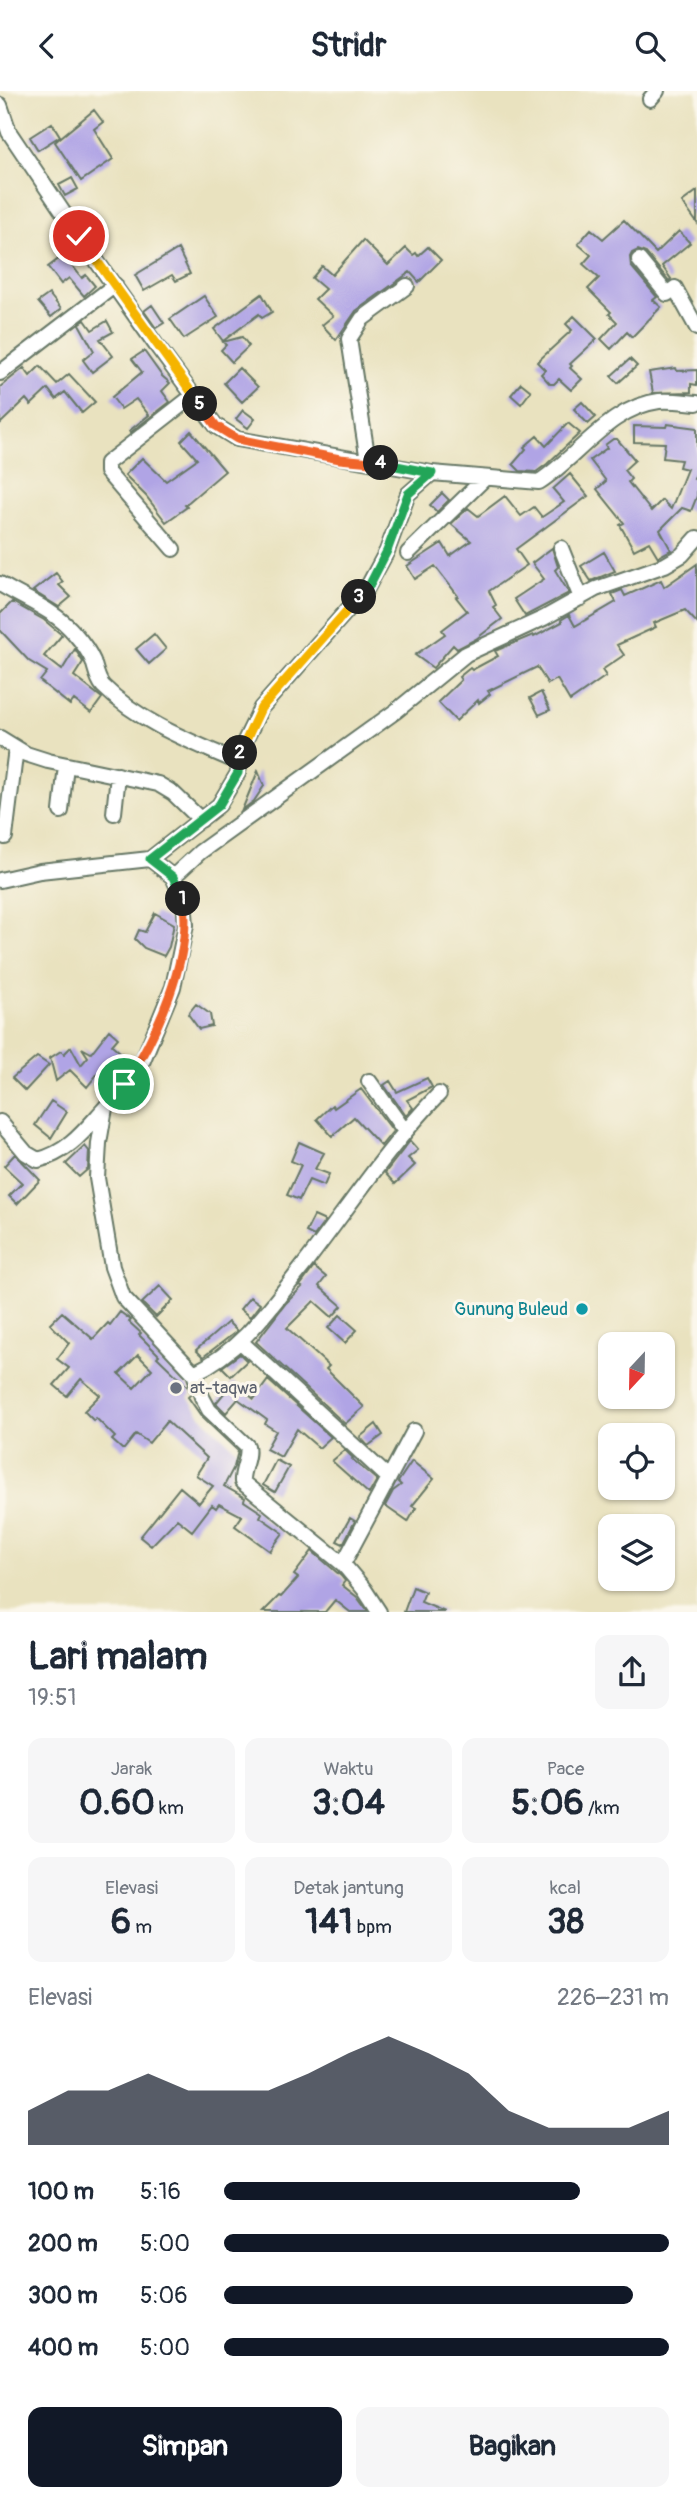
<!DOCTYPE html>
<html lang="id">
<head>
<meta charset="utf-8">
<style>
	:root { --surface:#fff; --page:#f6f6f7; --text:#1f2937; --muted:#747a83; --accent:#111827 }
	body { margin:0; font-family:Pangolin,sans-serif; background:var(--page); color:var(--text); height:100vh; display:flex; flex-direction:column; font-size:26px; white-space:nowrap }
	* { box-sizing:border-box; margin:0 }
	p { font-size:23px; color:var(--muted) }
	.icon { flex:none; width:38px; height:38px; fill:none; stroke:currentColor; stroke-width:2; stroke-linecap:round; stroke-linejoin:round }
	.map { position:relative; height:1521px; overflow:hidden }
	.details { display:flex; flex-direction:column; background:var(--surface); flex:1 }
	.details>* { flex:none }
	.needle { width:46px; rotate:202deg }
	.fabs { position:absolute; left:598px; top:1241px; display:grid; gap:14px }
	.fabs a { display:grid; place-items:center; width:77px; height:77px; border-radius:14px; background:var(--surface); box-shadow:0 2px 5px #0004; font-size:35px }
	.pin { position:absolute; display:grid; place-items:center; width:60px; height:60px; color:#fff; margin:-30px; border:4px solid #fff; border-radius:50%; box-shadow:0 2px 7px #0007 }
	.km { position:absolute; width:35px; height:35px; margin:-18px; border-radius:50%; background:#222; color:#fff; font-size:19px; line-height:35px; text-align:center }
	.round { display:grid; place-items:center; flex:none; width:74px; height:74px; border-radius:14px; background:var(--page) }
	.summary { display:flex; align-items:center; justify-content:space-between; height:119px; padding:0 28px }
	h1 { font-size:38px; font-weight:700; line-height:52px }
	.figures { display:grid; grid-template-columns:repeat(3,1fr); gap:10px; height:119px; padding:7px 28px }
	.figures div { display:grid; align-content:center; border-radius:14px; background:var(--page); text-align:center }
	.figures b { font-size:35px; font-weight:700 }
	.figures small { font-size:19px; font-weight:400 }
	.figures p { font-size:19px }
	.chart { height:196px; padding:14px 28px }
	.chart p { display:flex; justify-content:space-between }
	.chart svg { width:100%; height:126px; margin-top:7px; fill:var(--accent); opacity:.7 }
	.primary-button { display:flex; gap:14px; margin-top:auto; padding:14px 28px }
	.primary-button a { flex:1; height:80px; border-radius:14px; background:var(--accent); color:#fff; font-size:28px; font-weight:700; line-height:80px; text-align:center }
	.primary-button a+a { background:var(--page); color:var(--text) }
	ul { padding:0 28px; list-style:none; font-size:23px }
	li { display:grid; grid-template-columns:112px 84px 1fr; align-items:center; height:52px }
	li i { height:18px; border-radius:9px; background:var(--accent) }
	header { display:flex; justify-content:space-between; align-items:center; height:91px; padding:0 28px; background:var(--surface); font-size:32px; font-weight:700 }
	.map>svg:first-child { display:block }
</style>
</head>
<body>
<header><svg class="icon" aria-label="back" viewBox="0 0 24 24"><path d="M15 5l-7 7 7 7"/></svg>Stridr<svg class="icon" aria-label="search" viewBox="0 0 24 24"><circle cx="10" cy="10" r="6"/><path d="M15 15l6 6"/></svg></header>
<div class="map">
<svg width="697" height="1521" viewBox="0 0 697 1521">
	<rect width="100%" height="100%" fill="#fbf7ec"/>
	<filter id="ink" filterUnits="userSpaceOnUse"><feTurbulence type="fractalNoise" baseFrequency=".0143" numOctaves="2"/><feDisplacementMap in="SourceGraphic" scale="14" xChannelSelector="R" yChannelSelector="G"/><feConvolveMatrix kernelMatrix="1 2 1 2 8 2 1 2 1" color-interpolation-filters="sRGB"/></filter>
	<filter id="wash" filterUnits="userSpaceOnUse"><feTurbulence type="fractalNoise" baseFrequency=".00686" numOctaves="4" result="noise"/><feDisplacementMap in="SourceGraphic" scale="28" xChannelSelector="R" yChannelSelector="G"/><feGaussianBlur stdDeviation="1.57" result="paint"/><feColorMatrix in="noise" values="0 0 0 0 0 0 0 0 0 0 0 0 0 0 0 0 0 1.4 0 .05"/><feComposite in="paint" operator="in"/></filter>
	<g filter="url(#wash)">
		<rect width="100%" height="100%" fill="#e9e2bf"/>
		<g id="blocks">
			<path fill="#b0a4e5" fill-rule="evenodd" d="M 94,19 L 103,31 L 94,38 L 113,68 L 81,90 L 55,51 Z
				M 52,32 L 60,45 L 38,59 L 30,46 Z
				M 72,87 L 78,98 L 65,105 L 59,94 Z
				M 697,100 L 697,132 L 682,111 Z
				M 624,129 L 656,162 L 679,140 L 690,152 L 662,175 L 671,188 L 669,190 L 646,162 L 638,159 L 632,162 L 630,166 L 631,175 L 657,206 L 653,209 L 661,216 L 632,246 L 627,241 L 611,258 L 601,248 L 617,231 L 609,223 L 611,221 L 588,198 L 599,187 L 583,173 L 591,164 L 578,153 L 591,138 L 603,148 Z
				M 363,149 L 388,174 L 406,157 L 413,164 L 416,162 L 418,165 L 428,156 L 441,169 L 419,191 L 410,181 L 356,220 L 336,249 L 322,234 L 333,225 L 315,208 L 325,198 L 312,187 L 322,175 L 332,184 Z
				M 178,158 L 190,183 L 176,190 L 172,184 L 144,200 L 135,184 Z
				M 64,164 L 82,187 L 86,184 L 95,195 L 84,205 L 69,187 L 61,193 L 48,176 Z
				M 49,203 L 61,218 L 51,226 L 38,211 Z
				M 262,203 L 272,221 L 262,227 L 259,223 L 223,250 L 214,238 Z
				M 204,205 L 218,226 L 184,248 L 170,228 Z
				M 152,214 L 164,232 L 156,237 L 144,220 Z
				M 574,225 L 597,248 L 570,273 L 572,275 L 570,277 L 582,288 L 571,299 L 559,288 L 554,293 L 550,293 L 541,283 L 545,279 L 537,271 L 572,239 L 566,233 Z
				M 85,229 L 92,239 L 107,230 L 113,241 L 100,248 L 113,265 L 92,281 L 83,269 L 94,260 L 79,233 Z
				M 242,246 L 249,255 L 232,271 L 221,259 L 226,254 L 223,251 Z
				M 144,260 L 162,285 L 170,292 L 162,300 L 170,311 L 130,342 L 129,340 L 149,324 L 136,308 L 121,318 L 112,306 L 142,281 L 132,268 Z
				M 630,268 L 637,275 L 618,292 L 611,285 Z
				M 40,275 L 57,293 L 69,283 L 95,311 L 82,322 L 65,301 L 56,308 L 48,298 L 31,314 L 26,308 L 0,333 L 0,296 L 24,277 L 30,285 Z
				M 239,277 L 258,296 L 242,311 L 224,292 Z
				M 676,277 L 677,280 L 697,279 L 697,294 L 691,293 L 691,301 L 653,302 L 649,281 Z
				M 521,292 L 531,300 L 521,313 L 511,304 Z
				M 582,311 L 596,326 L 588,333 L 574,318 Z
				M 243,319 L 255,328 L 248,337 L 236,328 Z
				M 568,332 L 580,342 L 547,373 L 536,381 L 520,380 L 513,373 L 526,358 L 524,356 L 537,345 L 546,355 Z
				M 667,333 L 697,337 L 697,381 L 694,388 L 697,389 L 697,405 L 691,420 L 682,417 L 660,439 L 671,459 L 658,466 L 649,451 L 634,459 L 620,434 L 624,432 L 597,398 L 606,390 L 590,369 L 607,357 L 605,354 L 613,348 L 617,348 L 635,369 L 624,379 L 631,388 L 628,391 L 651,420 L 662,409 L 671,418 L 687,378 L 679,376 L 681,369 L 663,367 L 665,352 L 634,351 L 634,335 L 666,336 Z
				M 191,340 L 225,380 L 185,414 L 187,416 L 166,431 L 146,405 L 125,384 L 142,367 L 166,390 L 197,368 L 181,350 Z
				M 570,383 L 588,405 L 516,458 L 527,474 L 489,500 L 496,514 L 493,516 L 502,528 L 476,548 L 457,558 L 453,554 L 433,577 L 415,564 L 445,543 L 442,539 L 467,520 L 456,506 L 458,505 L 435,475 L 415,488 L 407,475 L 442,452 L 450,465 L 471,450 L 451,433 L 468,417 L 478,425 L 505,405 L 521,425 L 534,416 L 542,426 L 564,411 L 553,398 Z
				M 442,402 L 449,409 L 437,421 L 430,414 Z
				M 552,457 L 558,476 L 555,479 L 569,502 L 525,525 L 514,508 L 544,488 L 532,472 Z
				M 604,461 L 615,480 L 591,490 L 581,475 Z
				M 697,473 L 697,532 L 685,519 L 654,532 L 656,536 L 617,554 L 624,564 L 602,579 L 606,585 L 570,610 L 557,588 L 548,593 L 537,576 L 488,600 L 490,603 L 479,612 L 478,609 L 456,630 L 438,611 L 461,589 L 459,586 L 470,577 L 472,579 L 498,565 L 495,560 L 533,544 L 534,546 L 562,531 L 561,529 L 569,524 L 575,535 L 616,511 L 612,503 L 622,499 L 625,505 L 661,489 L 664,496 Z
				M 56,482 L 63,491 L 59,494 L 71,506 L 59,516 L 33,500 Z
				M 12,511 L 44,529 L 62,544 L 44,565 L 62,579 L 75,558 L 83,571 L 74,585 L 102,607 L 91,622 L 74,609 L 70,614 L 40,590 L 47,581 L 29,570 L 0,539 L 0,523 Z
				M 154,543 L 166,558 L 149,573 L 136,558 Z
				M 541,601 L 550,619 L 539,624 L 530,607 Z
				M 258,680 L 264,695 L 254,710 L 242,719 Z
				M 155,822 L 174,833 L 169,856 L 164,865 L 144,857 L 135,848 L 139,839 L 145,841 Z
				M 196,913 L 210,923 L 212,935 L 199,938 L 188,923 Z
				M 109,939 L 118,947 L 112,954 L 121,962 L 106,972 L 110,975 L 101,984 L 99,981 L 87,996 L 70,979 L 56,990 L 50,967 L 61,960 L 64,963 L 71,956 L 81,974 L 88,966 L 82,957 L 91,962 Z
				M 37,966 L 49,974 L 25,1000 L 12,987 Z
				M 427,987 L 432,996 L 407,1009 L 413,1017 L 406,1025 L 384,994 L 390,990 L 397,1001 Z
				M 361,998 L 393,1040 L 381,1055 L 354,1026 L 332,1045 L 317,1028 L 332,1014 L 334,1017 Z
				M 51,1010 L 67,1021 L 51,1047 L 35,1034 Z
				M 410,1050 L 418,1059 L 408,1067 L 415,1074 L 395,1093 L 385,1082 Z
				M 299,1051 L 324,1062 L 315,1078 L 329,1083 L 324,1095 L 309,1089 L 299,1109 L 287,1104 L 301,1074 L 291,1070 Z
				M 85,1055 L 89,1060 L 88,1078 L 79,1086 L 66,1073 Z
				M 15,1063 L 40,1089 L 17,1113 L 9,1105 L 22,1092 L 4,1075 Z
				M 314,1125 L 325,1130 L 314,1145 L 306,1141 Z
				M 314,1176 L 326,1186 L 319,1195 L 342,1215 L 332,1226 L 314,1210 L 287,1237 L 329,1275 L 326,1278 L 364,1316 L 345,1333 L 256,1251 L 286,1212 L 302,1196 L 300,1195 Z
				M 160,1195 L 173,1209 L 156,1226 L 142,1212 Z
				M 250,1206 L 260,1213 L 250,1226 L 240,1218 Z
				M 62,1221 L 93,1248 L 108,1232 L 110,1234 L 120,1221 L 131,1229 L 129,1231 L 141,1242 L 139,1244 L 159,1264 L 157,1266 L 189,1297 L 191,1303 L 188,1306 L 202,1326 L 238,1360 L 234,1376 L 224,1395 L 245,1407 L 244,1410 L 262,1422 L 260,1426 L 283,1442 L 270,1460 L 235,1435 L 242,1425 L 219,1413 L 216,1417 L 212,1414 L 192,1440 L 177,1428 L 151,1455 L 140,1446 L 180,1396 L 199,1412 L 213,1395 L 196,1384 L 207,1367 L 167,1330 L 149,1352 L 136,1343 L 124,1358 L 122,1358 L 112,1349 L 115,1346 L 96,1327 L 94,1330 L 84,1320 L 100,1304 L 81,1288 L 67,1305 L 54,1294 L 69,1277 L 57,1268 L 69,1252 L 50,1233 ZM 138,1264 L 152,1278 L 134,1297 L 119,1283 Z
				M 340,1224 L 357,1239 L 345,1252 L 328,1237 Z
				M 228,1231 L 237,1240 L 203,1266 L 196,1259 Z
				M 240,1263 L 247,1270 L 231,1285 L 222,1276 Z
				M 268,1289 L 331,1346 L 319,1357 L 297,1338 L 281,1366 L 266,1358 L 276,1340 L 265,1333 L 267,1329 L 238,1308 L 226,1322 L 216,1312 L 233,1291 L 254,1308 Z
				M 376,1333 L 383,1344 L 368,1355 L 360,1346 Z
				M 345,1359 L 353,1367 L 352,1368 L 377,1389 L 369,1403 L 332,1370 Z
				M 276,1369 L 289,1376 L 275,1401 L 263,1394 Z
				M 412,1370 L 434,1388 L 412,1415 L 416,1417 L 408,1431 L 385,1415 L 393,1400 L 401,1394 L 398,1391 Z
				M 350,1427 L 355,1430 L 343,1453 L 337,1450 Z
				M 312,1460 L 341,1485 L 345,1490 L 342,1494 L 357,1506 L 368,1521 L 350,1521 L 335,1509 L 325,1521 L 263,1521 L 279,1505 L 281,1506 L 298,1487 L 294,1484 Z
				M 413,1496 L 425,1501 L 421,1511 L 445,1521 L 404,1521 Z"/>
		</g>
	</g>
	<g filter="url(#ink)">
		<use href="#blocks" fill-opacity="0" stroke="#667765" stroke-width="2"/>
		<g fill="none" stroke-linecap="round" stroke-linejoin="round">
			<g stroke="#667765" stroke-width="18">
				<path id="street" d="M 650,8 L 657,0
					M 0,14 L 9,41 L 79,145 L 156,254 L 216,335 L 237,348 L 432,382 L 539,391 C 578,366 610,316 659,310 C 671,309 685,311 697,312
					M 639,169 L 667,203 L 675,197 L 697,237
					M 0,282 L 115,194
					M 368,370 L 349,248 L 362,228 L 407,195
					M 432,382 L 408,403 L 387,460 L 367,497 L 261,617 L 241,658 L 238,682 L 219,714 L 150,768 L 173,786 L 200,761 L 396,620 L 466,563 L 544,527 L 596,498 L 665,474 L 682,464 L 697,447
					M 561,457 L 581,507
					M 173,458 L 107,381 L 107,372 L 194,304
					M 408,462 L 484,388
					M 0,493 C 26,509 55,519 75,543 C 82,551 89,561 93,570 C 96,579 97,588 103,595 C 139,631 192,651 238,671
					M 0,647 L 26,663 L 48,670 L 158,693 L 173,702 L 201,729
					M 61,720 L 66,674
					M 114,722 L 118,684
					M 5,746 L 16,657
					M 173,786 L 184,810 L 186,834 L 173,896 L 143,969 L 105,1017 L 99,1052 L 97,1087 L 112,1176 L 123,1206 L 194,1282 C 241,1260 269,1218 300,1179 C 346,1120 387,1057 439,1003
					M 0,789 L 40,780 L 150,768
					M 369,990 L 404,1039
					M 0,1031 L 26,1062 L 38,1069 C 69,1061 84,1040 105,1017
					M 241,1251 L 389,1387
					M 194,1282 L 202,1306 L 209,1319 L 247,1355 C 250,1367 241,1378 242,1391 L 343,1473 L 364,1498 L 379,1521
					M 343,1473 L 414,1340"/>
			</g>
			<use href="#street" stroke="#fff" stroke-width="14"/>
		</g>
	</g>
	<g fill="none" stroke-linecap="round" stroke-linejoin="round" filter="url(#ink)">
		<g stroke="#fff" stroke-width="14">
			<path id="split-1" d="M 124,993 C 155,951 194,862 183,808"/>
		</g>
		<g stroke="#fff" stroke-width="14">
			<path id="split-2" d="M 183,808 L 173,786 L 150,768 L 219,714 L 238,682 L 240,662"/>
		</g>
		<g stroke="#fff" stroke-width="14">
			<path id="split-3" d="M 240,662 L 261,617 L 359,506"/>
		</g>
		<g stroke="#fff" stroke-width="14">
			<path id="split-4" d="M 359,506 L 368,497 L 387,460 L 408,403 L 432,382 L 381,372"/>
		</g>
		<g stroke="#fff" stroke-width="14">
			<path id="split-5" d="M 200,313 L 216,335 L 237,348 L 340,368 L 381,372"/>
		</g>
		<g stroke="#fff" stroke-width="14">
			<path id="split-6" d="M 79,145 L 200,313"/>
		</g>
		<use href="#split-1" stroke="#f0652b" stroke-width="9"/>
		<use href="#split-2" stroke="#22a559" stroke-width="9"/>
		<use href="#split-3" stroke="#f5b400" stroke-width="9"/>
		<use href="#split-4" stroke="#22a559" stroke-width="9"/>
		<use href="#split-5" stroke="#f0652b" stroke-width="9"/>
		<use href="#split-6" stroke="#f5b400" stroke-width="9"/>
	</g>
	<circle fill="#0f9aa8" stroke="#fbf7ec" stroke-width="2.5" cx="582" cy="1218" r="7"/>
	<circle fill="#6b7280" stroke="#fbf7ec" stroke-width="2.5" cx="176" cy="1297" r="7"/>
	<g text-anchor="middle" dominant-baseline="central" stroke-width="6" stroke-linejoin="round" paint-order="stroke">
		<g font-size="18" fill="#0d838f" stroke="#fbf7ec" text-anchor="end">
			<text x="568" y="1218">Gunung Buleud</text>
		</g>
		<g font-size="18" fill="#5b616d" stroke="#fbf7ec" text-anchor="start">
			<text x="190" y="1297">at-taqwa</text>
		</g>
	</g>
</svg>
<div class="fabs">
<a><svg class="needle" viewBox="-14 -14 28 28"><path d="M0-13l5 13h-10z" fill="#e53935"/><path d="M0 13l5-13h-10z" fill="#747a83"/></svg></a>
<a><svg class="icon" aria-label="locate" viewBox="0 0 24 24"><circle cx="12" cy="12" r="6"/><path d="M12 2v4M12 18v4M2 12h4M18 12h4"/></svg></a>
<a><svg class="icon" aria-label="layers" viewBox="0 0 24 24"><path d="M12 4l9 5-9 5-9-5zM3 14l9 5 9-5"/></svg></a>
</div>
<div class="pin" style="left:124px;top:993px;background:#1e9e55"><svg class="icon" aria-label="arrive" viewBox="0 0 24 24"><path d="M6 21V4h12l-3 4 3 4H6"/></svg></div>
<div class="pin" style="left:79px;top:145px;background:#d93025"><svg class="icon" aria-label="check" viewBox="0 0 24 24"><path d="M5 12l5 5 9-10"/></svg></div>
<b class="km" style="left:183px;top:808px">1</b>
<b class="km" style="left:240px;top:662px">2</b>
<b class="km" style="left:359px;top:506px">3</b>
<b class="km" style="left:381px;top:372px">4</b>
<b class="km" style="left:200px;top:313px">5</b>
</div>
<section class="details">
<div class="summary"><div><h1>Lari malam</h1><p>19:51</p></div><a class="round"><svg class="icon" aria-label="share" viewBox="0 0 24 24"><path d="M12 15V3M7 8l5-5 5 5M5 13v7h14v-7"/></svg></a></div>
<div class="figures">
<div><p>Jarak</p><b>0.60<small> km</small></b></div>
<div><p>Waktu</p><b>3:04</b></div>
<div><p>Pace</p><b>5:06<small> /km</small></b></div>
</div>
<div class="figures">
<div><p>Elevasi</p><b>6<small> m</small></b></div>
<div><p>Detak jantung</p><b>141<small> bpm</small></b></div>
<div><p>kcal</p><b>38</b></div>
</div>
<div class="chart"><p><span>Elevasi</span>226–231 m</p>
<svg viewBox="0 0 160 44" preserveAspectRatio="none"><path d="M0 44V32L10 25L20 25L30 19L40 25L50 25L60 25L70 19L80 12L90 6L100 12L110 19L120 32L130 38L140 38L150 38L160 32V44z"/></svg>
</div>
<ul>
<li><b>100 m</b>5:16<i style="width:80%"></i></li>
<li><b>200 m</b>5:00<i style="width:100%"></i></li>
<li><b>300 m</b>5:06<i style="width:92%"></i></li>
<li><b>400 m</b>5:00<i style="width:100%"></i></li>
</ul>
<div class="primary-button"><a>Simpan</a><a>Bagikan</a></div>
</section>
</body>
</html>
